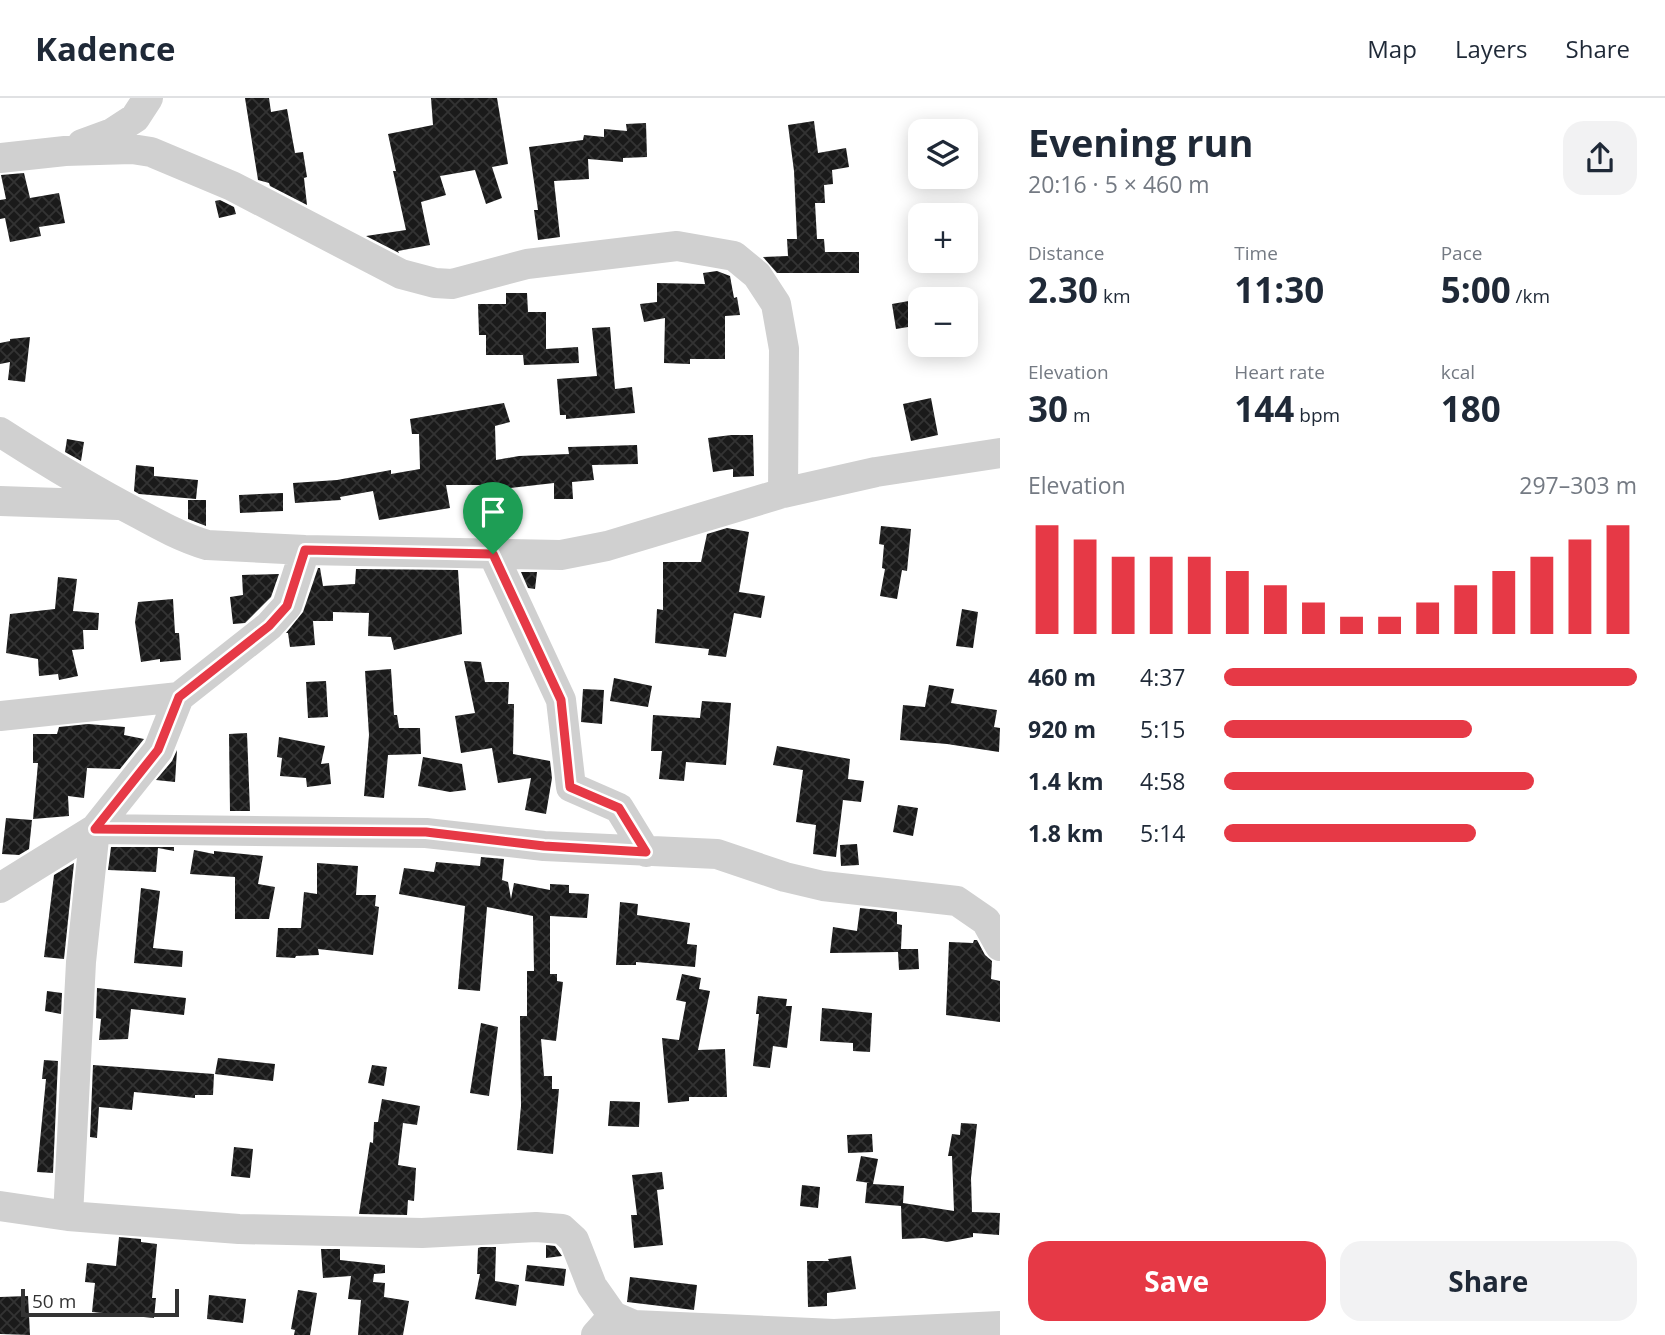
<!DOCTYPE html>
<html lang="en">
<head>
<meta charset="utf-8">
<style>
	:root { --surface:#fff; --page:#f2f2f3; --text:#1f2937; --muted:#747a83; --line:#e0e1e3; --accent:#e63946 }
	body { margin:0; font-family:"Open Sans",sans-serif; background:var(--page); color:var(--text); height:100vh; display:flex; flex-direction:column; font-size:26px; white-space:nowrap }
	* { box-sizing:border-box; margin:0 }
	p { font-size:23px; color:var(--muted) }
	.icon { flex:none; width:38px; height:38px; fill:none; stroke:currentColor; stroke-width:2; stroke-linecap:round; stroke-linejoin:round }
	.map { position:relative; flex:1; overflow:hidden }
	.side { display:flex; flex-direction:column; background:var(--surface); width:665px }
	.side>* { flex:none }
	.controls { position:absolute; left:908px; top:21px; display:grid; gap:14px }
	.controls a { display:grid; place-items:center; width:70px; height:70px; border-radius:14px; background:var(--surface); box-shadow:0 4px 18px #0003; font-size:35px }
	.scale { position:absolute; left:21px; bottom:18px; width:158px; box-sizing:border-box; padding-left:7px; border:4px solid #333; border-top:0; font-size:19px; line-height:24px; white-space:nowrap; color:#333; -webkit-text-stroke:5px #fff; paint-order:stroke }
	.pin { position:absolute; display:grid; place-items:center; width:60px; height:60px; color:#fff; margin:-72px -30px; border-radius:50% 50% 50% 0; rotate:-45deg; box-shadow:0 0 7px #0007 }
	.pin .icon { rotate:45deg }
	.round { display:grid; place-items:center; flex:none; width:74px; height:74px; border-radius:21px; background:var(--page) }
	.overview { display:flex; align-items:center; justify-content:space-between; height:119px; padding:0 28px }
	h1 { font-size:38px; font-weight:700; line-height:52px }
	.metrics { display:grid; grid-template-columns:repeat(3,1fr); gap:10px; height:119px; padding:7px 28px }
	.metrics div { display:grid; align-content:center }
	.metrics b { font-size:35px; font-weight:700 }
	.metrics small { font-size:19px; font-weight:400 }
	.metrics p { font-size:19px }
	.chart { height:196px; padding:14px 28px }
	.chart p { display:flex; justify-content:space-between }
	.chart svg { width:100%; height:126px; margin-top:7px; stroke:var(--accent); stroke-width:6 }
	.action { display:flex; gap:14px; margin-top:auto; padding:14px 28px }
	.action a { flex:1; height:80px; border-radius:21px; background:var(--accent); color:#fff; font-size:28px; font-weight:700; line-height:80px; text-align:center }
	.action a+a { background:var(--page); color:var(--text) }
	ul { padding:0 28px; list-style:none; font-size:23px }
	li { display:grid; grid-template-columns:112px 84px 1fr; align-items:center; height:52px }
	li i { height:18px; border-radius:9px; background:var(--accent) }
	header { display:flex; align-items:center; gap:42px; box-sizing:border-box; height:98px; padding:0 35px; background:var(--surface); border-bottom:2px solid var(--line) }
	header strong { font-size:33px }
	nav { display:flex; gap:38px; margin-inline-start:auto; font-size:24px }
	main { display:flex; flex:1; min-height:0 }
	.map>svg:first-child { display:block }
</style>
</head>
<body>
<header>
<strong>Kadence</strong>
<nav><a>Map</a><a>Layers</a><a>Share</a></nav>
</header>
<main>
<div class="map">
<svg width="1000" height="1237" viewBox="0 0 1000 1237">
	<defs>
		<pattern id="building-cross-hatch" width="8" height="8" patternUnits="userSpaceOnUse" patternTransform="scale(1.75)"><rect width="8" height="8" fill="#1a1a1a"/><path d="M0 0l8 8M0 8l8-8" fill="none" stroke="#333"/></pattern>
	</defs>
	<rect width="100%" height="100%" fill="#fff"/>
	<path fill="url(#building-cross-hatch)" d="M 245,0 L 269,0 L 271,14 L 287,11 L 295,55 L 303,54 L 307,79 L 304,80 L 307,107 L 270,88 L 269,85 L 258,82 Z
		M 431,0 L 497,0 L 508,66 L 492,69 L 502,100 L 486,106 L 475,72 L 440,78 L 446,97 L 421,104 L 430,147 L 398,153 L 399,155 L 366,138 L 406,132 L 393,73 L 396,73 L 388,36 L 433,27 Z
		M 814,23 L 818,55 L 846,50 L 849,69 L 832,72 L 833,86 L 824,87 L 825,105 L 815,105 L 817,141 L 824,141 L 825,154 L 859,154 L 859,175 L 777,175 L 763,159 L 788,158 L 787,141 L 797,141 L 794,73 L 788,27 Z
		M 646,25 L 647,59 L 623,60 L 623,64 L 588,61 L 589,81 L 554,83 L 560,139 L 538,142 L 534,112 L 538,112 L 529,49 L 583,42 L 584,37 L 604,39 L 604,31 L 627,33 L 626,26 Z
		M 24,75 L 30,100 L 59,95 L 65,125 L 39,129 L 41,138 L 10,144 L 5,120 L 0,121 L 0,102 L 6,101 L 1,77 Z
		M 220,102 L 234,109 L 236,116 L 219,120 L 215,103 Z
		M 717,173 L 730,178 L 734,200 L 737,199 L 740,217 L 725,218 L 725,261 L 690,261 L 690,266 L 664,265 L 665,220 L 644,224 L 640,206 L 657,204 L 657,185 L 705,186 L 703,175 Z
		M 506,195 L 527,195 L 528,214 L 546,214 L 546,251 L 578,249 L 579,265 L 524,267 L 523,257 L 486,257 L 486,237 L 479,237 L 478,206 L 506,206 Z
		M 920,201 L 920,227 L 896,231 L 892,206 Z
		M 610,229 L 615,291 L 632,289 L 635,315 L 566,321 L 566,317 L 560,317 L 557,281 L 597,278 L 592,230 Z
		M 30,239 L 25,284 L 8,282 L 10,264 L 0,266 L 0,245 L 10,243 L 10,241 Z
		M 931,300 L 938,337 L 911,343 L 903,306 Z
		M 504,305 L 510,324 L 495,328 L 496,362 L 519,358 L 569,356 L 568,349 L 637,347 L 638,366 L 592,367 L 594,382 L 572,384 L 573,401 L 554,401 L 554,385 L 501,391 L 501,387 L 446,387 L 450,410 L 379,422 L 373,393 L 340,399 L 341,402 L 295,405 L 293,385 L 337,382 L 391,372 L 391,376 L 420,371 L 419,336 L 412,336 L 410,321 Z
		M 731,337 L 753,337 L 754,378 L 733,379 L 733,371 L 713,374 L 708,340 Z
		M 67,341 L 84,344 L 81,363 L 65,354 Z
		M 136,367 L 154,369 L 154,378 L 198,382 L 196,401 L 139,396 L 134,393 Z
		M 283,395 L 283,413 L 240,415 L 239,397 Z
		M 188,402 L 206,402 L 206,428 L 188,421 Z
		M 881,428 L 911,431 L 907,473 L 902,472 L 897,501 L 880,498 L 885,471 L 882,470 L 884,447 L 879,446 Z
		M 727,430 L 749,434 L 739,494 L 765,498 L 761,520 L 734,515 L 726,559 L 708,557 L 709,551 L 655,545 L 657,511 L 663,512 L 663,464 L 701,464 L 707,436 Z
		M 318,470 L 320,470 L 323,488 L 355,486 L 356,471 L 458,472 L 462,536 L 394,552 L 391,539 L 368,538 L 369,515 L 333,514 L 333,523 L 313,523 L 315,547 L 290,549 L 288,535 L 286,535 L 303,514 Z
		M 521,474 L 537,474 L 535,491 L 528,490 Z
		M 279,476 L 271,499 L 245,525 L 233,526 L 230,499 L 243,497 L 242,477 Z
		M 58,479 L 77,481 L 73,513 L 99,515 L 98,532 L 83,532 L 84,551 L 72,552 L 78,578 L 59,582 L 58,576 L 39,578 L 38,561 L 6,555 L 10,516 L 55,511 Z
		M 173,501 L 175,535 L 179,535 L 181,562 L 160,564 L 160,561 L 141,564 L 135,524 L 138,504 Z
		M 962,511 L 978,514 L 973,550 L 956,548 Z
		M 464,563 L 481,564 L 485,584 L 509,584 L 508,606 L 514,606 L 513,656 L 550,663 L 552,680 L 546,716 L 525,712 L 531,680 L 498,685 L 492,650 L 461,655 L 455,618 L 475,615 Z
		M 391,571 L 394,617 L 397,617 L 399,630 L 420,630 L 421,656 L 388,657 L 384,700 L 364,698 L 369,637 L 365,573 Z
		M 614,580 L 652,588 L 648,609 L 610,603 Z
		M 326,583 L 328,619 L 308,620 L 306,584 Z
		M 929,587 L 954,591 L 951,605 L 997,612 L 994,629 L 1000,630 L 999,654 L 947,646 L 900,642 L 903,607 L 925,609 Z
		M 583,591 L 604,592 L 602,626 L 581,624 Z
		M 702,603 L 731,605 L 726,667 L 686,664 L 684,683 L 659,681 L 662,653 L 651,653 L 653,617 L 700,620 Z
		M 88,626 L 125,629 L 124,637 L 144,641 L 120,671 L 87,670 L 84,700 L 68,698 L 69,718 L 33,721 L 38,665 L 33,665 L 33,636 L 57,636 L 59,629 Z
		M 247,635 L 250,713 L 230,713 L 229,636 Z
		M 279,639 L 325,648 L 321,666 L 329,665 L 331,686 L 307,689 L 306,680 L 280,678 L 282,660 L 277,659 Z
		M 777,648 L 850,661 L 848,681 L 864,683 L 861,704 L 843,702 L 836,759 L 813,756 L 816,727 L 796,724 L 803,672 L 773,667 Z
		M 177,652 L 175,684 L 156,682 L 172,663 Z
		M 423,659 L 462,666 L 466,692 L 450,694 L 418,688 Z
		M 898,707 L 918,710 L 913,738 L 893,734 Z
		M 6,720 L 32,722 L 29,751 L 19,757 L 2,756 Z
		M 857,746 L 859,767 L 841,768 L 840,747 Z
		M 111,749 L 174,749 L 174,753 L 158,750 L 156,774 L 108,772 Z
		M 194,752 L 214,756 L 214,753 L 263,758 L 258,786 L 275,789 L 269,821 L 235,821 L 235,779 L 190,776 Z
		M 481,759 L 504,761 L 502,782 L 508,784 L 511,801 L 514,785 L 550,792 L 550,786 L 569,787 L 569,795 L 589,796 L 587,820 L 550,818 L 550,876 L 557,876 L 557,883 L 563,884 L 556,943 L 541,941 L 544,978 L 552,978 L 552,991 L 559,991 L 553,1056 L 517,1052 L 521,1008 L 520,918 L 527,918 L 527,873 L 534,873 L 533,818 L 487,809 L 480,893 L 458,891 L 465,808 L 399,796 L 404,770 L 434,774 L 436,764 L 480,768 Z
		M 74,765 L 64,861 L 44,859 L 54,777 Z
		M 317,765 L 358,768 L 356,797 L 376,797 L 375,808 L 379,809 L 373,857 L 318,851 L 319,857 L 296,858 L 295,860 L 276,859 L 278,830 L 301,830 L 304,794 L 317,796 Z
		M 141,790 L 160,793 L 153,850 L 183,853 L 182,869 L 134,865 Z
		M 620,804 L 638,806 L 637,817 L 690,825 L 687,846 L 697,847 L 695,869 L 636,864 L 636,867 L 616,867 Z
		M 860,810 L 897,814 L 897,826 L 902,827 L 901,851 L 918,851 L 919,871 L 899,872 L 898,854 L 830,855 L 833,829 L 857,833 Z
		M 974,842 L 977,842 L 985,857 L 992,863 L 991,881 L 1000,883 L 1000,924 L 946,917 L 949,844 L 973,845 Z
		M 682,876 L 701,880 L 699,891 L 710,893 L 698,952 L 725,951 L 727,999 L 689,999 L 689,1003 L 668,1005 L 662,940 L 679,942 L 686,904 L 676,902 Z
		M 97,890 L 186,900 L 184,917 L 131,911 L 128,941 L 99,942 L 101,921 L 96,920 Z
		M 47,893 L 62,895 L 61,916 L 45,913 Z
		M 758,898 L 787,901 L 786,908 L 792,908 L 787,950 L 773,948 L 770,970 L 753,968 L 759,916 L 756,916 Z
		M 822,910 L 872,915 L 870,954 L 853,953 L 853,945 L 820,943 Z
		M 481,925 L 498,929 L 489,998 L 470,995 Z
		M 218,960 L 275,966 L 273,983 L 215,976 Z
		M 44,962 L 58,963 L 53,1075 L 37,1074 L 46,981 L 42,981 Z
		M 93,967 L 214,976 L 213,997 L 195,997 L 195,1000 L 134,994 L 132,1012 L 99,1009 L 97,1040 L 90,1039 Z
		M 372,967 L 387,969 L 384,988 L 368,985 Z
		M 382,1001 L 420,1008 L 417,1027 L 403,1025 L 398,1067 L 416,1070 L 414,1103 L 408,1102 L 407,1117 L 359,1116 L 370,1044 L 373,1045 L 374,1024 L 378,1024 Z
		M 610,1003 L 640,1004 L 639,1029 L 608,1028 Z
		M 961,1025 L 977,1026 L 971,1080 L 972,1114 L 1000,1115 L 999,1137 L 973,1135 L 973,1139 L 947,1144 L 924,1140 L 902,1141 L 901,1108 L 865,1105 L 867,1085 L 870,1085 L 856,1083 L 861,1058 L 878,1061 L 873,1086 L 904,1088 L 903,1105 L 954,1113 L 952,1058 L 948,1058 L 952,1036 L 960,1037 Z
		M 872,1036 L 873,1054 L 848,1055 L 847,1037 Z
		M 234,1049 L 253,1051 L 250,1080 L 231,1078 Z
		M 662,1074 L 664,1091 L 657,1092 L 663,1147 L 634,1150 L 631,1117 L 637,1117 L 632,1077 Z
		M 802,1087 L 820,1089 L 818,1110 L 800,1108 Z
		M 119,1139 L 141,1141 L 141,1144 L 157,1146 L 152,1200 L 156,1200 L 154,1220 L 92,1214 L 95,1185 L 85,1184 L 87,1165 L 116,1168 Z
		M 546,1147 L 555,1148 L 562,1158 L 546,1160 Z
		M 481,1149 L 496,1149 L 495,1183 L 519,1187 L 516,1208 L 475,1201 L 480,1176 L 477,1176 L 478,1150 Z
		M 321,1151 L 340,1151 L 340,1162 L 385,1167 L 385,1175 L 374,1176 L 373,1184 L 385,1185 L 384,1199 L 409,1203 L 403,1237 L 358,1237 L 361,1202 L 348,1201 L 351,1178 L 323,1180 Z
		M 851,1158 L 856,1191 L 827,1195 L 827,1208 L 808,1209 L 807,1163 L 829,1163 L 828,1161 Z
		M 527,1167 L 566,1171 L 564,1188 L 525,1183 Z
		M 630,1179 L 697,1187 L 694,1212 L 627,1204 Z
		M 298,1192 L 317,1195 L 310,1237 L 294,1237 L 295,1232 L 291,1231 Z
		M 209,1197 L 246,1201 L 243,1225 L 207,1221 Z
		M 28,1198 L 30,1237 L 0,1236 L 0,1199 Z"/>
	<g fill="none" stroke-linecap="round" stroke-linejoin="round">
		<path stroke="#d0d0d0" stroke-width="30" d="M 82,46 L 112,35 L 135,20 L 148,0
			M 0,60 L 65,53 L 132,51 L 151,54 L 232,88 L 401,176 L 435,185 L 452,186 L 527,166 L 677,148 L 734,158 L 757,177 L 776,206 L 784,251 L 783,395
			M 0,334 C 45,363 91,391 139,416 C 161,428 183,440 207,447 L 305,452 L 561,457 L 607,448 L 783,395 L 876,374 L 1000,355
			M 0,403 L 118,407
			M 493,456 L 561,602 L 571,689 L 619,710 L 646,754
			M 0,618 L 179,599 L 269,528 L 287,508 L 305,452
			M 0,790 L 95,731 L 426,735 L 544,748 L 717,756 L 785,779 L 823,788 L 957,803 L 986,823 L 1000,848
			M 0,1108 L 68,1118 L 239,1131 L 422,1135 L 536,1129 L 562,1131 L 574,1142 L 592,1188 L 613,1218 L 634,1227 L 834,1236 L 1000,1228
			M 68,1118 L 81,864 L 95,731 L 158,652 L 179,599
			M 596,1237 L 613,1218"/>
	</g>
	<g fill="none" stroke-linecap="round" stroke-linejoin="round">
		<g stroke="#fff" stroke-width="14">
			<path id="route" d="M 305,452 L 493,456 L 561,602 L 570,689 L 619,710 L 646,754 L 544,748 L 426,734 L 95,731 L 158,652 L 179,599 L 269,528 L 287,508 Z"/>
		</g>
		<use href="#route" stroke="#e63946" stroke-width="9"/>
	</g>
</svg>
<div class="controls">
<a><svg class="icon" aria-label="layers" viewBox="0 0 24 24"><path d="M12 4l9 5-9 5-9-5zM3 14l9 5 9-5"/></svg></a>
<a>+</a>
<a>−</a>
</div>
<div class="scale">50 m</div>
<div class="pin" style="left:493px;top:456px;background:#1e9e55"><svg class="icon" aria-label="arrive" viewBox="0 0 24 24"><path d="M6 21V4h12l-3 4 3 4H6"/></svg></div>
</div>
<section class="side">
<div class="overview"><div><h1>Evening run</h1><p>20:16 · 5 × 460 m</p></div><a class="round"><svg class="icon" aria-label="share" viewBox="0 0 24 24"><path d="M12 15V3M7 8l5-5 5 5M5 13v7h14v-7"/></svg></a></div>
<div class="metrics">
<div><p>Distance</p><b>2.30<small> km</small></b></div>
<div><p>Time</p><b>11:30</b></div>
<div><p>Pace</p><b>5:00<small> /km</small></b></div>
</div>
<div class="metrics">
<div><p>Elevation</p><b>30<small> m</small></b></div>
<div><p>Heart rate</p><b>144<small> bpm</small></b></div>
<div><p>kcal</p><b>180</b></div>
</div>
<div class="chart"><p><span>Elevation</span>297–303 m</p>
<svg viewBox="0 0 160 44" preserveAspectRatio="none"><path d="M5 44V6M15 44V11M25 44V17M35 44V17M45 44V17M55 44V22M65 44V27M75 44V33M85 44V38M95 44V38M105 44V33M115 44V27M125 44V22M135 44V17M145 44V11M155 44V6"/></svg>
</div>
<ul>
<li><b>460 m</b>4:37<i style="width:100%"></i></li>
<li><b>920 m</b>5:15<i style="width:60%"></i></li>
<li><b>1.4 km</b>4:58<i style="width:75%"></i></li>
<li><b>1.8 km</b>5:14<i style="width:61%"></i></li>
</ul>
<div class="action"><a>Save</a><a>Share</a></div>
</section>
</main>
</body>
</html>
